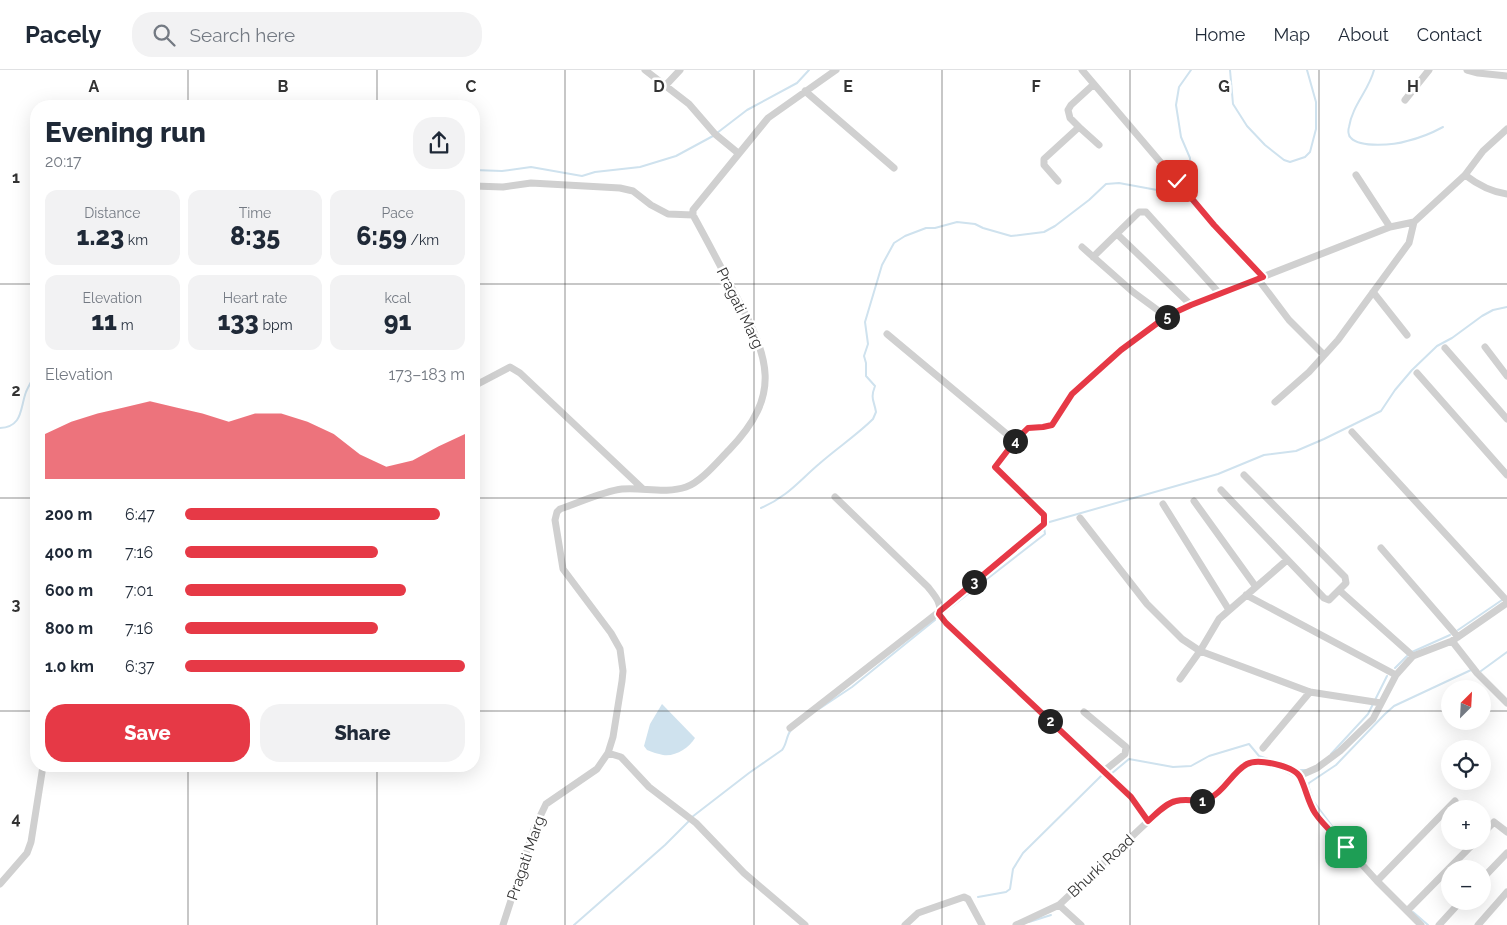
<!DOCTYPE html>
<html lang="en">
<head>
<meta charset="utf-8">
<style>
	:root { --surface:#fff; --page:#f2f2f3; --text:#1f2937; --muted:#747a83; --line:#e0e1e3; --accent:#e63946 }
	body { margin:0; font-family:Raleway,sans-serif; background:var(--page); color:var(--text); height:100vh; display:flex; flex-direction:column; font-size:19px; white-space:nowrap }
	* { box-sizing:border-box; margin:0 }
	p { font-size:16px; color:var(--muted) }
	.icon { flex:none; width:28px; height:28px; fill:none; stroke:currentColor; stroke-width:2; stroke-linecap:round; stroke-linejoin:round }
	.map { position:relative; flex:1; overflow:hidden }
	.panel { position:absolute; left:30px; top:30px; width:450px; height:672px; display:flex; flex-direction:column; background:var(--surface); border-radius:20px; box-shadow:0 5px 20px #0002 }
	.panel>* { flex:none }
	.needle { width:32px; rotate:24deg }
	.fabs { position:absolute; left:1441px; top:610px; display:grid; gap:10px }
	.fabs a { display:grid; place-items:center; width:50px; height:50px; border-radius:50%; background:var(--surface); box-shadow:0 5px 20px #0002; font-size:25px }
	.pin { position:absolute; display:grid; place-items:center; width:42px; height:42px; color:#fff; margin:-21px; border-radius:10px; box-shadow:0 2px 8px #0006 }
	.km { position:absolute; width:25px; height:25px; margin:-12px; border-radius:50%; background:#222; color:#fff; font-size:14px; line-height:25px; text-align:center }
	.round { display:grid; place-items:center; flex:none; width:52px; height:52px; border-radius:20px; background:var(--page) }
	.summary { display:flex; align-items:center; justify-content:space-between; height:85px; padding:0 15px }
	h1 { font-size:28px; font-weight:800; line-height:38px }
	.figures { display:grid; grid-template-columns:repeat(3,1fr); gap:8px; height:85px; padding:5px 15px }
	.figures div { display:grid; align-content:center; border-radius:12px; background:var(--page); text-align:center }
	.figures b { font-size:25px; font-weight:800 }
	.figures small { font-size:14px; font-weight:400 }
	.figures p { font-size:14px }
	.chart { height:140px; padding:10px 15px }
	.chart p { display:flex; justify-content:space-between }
	.chart svg { width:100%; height:90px; margin-top:5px; fill:var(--accent); opacity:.7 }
	.cta { display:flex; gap:10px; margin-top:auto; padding:10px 15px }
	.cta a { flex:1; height:58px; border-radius:20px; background:var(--accent); color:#fff; font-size:20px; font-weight:800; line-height:58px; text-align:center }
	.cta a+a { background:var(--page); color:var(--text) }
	ul { padding:0 15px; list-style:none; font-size:16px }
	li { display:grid; grid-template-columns:80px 60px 1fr; align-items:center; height:38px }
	li i { height:12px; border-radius:6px; background:var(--accent) }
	header { display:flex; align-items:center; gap:30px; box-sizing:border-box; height:70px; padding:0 25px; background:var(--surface); border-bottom:1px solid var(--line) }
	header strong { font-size:24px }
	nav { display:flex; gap:28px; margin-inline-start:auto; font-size:18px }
	.search { width:350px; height:45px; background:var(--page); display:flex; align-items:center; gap:12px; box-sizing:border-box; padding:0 18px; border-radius:20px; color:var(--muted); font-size:19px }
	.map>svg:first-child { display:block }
</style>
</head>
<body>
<header>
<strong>Pacely</strong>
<div class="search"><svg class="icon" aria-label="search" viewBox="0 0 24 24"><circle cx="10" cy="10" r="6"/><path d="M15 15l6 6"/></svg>Search here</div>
<nav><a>Home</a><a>Map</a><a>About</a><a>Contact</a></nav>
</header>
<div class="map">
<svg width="1507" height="855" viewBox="0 0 1507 855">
	<rect width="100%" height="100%" fill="#fff"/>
	<path fill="#cfe2ee" d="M 662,634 L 695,668 C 689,678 675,687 663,685 C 658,684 652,682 647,680 L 644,676 L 650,654 Z"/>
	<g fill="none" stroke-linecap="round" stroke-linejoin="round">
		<path stroke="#cfe2ee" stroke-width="2" d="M 1230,0 L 1233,34 L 1247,56 L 1265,75 L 1284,90 L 1290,92 L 1305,87 L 1310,82 L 1316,59 L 1316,32 L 1307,0
			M 1374,0 C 1369,20 1352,36 1349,57 C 1348,60 1348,66 1351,68 C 1360,78 1395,75 1407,71 C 1420,68 1432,63 1443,57
			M 717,63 L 747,40 L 797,13 L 809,0
			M 474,100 L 502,101 L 531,97 L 582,106 L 595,102 L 640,97 L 676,86 L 713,66
			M 1184,110 L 1190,97 L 1190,88 L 1181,67 L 1176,35 L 1179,17 L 1191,0
			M 0,358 C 23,357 20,338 26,322 C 29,315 33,309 36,303
			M 761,438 C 787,427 799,411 819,394 C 837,378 857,365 873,349 L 876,342 C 874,330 870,329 875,316 L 866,306 L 866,293 L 864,286 L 868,274 L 865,252 L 882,195 L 894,173 L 905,166 L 926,158 L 935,158 L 957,152 L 975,154 L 983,158 L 1011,166 L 1044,162 L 1055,156 L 1089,130 L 1106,114 L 1119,113 L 1157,120 L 1174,116
			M 1046,453 L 1218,404 L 1264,385 L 1296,381 L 1324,369 L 1381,341 L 1395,320 L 1412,300 L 1437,276 L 1452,268 L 1482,246 L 1493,240 L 1507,237
			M 942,544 L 1045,464 L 1044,457
			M 1458,560 L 1502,530
			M 1412,582 L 1450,565
			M 1395,598 L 1407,586
			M 1481,601 L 1507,582
			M 1375,630 L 1387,606
			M 819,639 L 852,617 L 935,550
			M 1331,684 L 1368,644 L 1373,634
			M 1285,694 L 1299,700 L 1306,700
			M 1111,704 L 1129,689 L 1173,697 L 1191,696 L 1209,686 L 1249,674 L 1259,686 L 1280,693
			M 1312,727 L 1308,715 L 1309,713 L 1336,695 L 1385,644 L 1394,636 L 1471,600
			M 1314,732 L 1335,760
			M 692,747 L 749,703 L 782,680 C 787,674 786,666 791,660
			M 978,827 L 1006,822 L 1010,819 L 1013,799 L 1023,783 L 1102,705
			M 1413,842 L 1428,855
			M 1029,852 L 1051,845
			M 574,855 L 665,775 L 689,751"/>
		<path stroke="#d0d0d0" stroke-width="7" d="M 645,0 L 689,34 L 715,64 L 738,83
			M 1082,0 L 1214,155 L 1263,207
			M 1467,0 L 1478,3 L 1507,6
			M 665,16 L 680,0
			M 805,21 L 894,98
			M 1405,30 L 1429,0
			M 1079,57 L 1099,75
			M 1356,105 L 1390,157
			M 1465,105 C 1478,115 1491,122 1507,124
			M 1058,111 L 1044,95 L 1044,89 L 1079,57 L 1070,48 L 1068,40 L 1071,35 L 1094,14
			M 474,116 L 503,117 L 531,113 L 620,118 L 633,121 L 651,135 L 668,144 L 693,145
			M 1414,152 L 1465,105 L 1483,81 L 1507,59
			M 1117,164 L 1191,235
			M 1082,177 L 1133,222 L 1167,247
			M 1093,187 L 1139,142 L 1146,142 L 1220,224
			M 1258,209 L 1289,250 L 1324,285
			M 1373,222 L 1407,265
			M 887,264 L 1015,371 L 1028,358 L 1043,357 L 1052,355 L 1072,324 L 1121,280 L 1167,247 L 1191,235 L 1390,157 L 1414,152 L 1409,173 L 1338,270 L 1309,302 L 1275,332
			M 1485,277 L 1507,306
			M 1445,278 L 1507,349
			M 1417,303 L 1507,405
			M 474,316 L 510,297 L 520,303 L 643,419
			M 1352,362 L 1507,531
			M 1244,405 L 1345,507 L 1346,513 L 1339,520 L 1413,586
			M 1221,420 L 1324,528 L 1329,530 L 1339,520
			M 835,427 L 928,517 C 935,526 942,533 939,544 L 946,553 L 1131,727 L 1148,751
			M 1194,431 L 1256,517
			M 1163,434 L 1229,540
			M 1080,448 L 1147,534 L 1182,569 L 1200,581 L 1310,622 L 1381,633
			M 1381,478 L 1458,567
			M 1246,525 L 1396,605
			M 1452,571 L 1477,603 L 1507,633
			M 1180,609 L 1200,581 L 1219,549 L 1287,490
			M 1084,642 L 1126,677 L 1125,684 L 1104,701
			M 790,658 L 940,541 L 1044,454 L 1044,445 L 995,397 L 1015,371
			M 1263,678 L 1310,622
			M 608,683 L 621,687 L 649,717 L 696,753 L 744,803 L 805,855
			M 1299,706 L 1317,698 L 1340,681 L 1373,649 L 1396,605 L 1413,586 L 1452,571 L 1507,533
			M 1482,764 L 1494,752 L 1507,762
			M 1482,809 L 1507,783
			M 1377,811 L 1455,731
			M 0,814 L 27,783 L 31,772 L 43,696
			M 1059,835 L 1081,855
			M 1407,841 L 1476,771
			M 503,855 L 534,759 L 546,734 L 597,699 L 608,683 L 613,667 L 622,611 L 623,601 L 620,579 L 611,563 L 563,499 L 555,450 L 557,442 L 560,439 C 578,433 604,421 622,419 C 642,417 666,424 686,417 C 701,412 718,391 729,380 C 783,324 769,288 736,226 C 722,199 708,172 693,145 L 693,140 L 768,48 L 836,0
			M 905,855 L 918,843 L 964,827 L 968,829 L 982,855
			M 1016,855 L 1059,835 L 1159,741 L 1176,731 L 1201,731 L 1212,727 L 1235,703 L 1248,694 L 1258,691 L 1283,697 L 1299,706 L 1315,743 L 1377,811 L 1421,855
			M 1439,855 L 1461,831
			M 1478,855 L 1507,822"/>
	</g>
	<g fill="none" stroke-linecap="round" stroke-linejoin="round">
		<g stroke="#fff" stroke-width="10">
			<path id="route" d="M 1177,111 L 1214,155 L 1263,207 L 1191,235 L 1167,246 L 1121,280 L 1072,324 L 1052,355 L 1043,357 L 1028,358 L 1015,371 L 995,397 L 1044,445 L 1044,454 L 940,541 L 939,544 L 946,553 L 1131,727 L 1148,751 C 1156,744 1166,733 1176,731 C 1187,728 1199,733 1210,728 C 1225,721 1232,702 1247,694 C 1258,688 1294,696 1300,707 C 1306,719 1308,732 1315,743 C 1323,755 1336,766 1346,777"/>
		</g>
		<use href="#route" stroke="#e63946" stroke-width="6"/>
	</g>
	<path fill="none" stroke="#333" stroke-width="1" stroke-opacity="0.55" d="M 188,0 L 188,36M 377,0 L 377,36M 565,0 L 565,855M 754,0 L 754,855M 942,0 L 942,855M 1130,0 L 1130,855M 1319,0 L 1319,855M 0,214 L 36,214M 474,214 L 1507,214M 0,428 L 36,428M 474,428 L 1507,428M 0,641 L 36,641M 474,641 L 1450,641M 1482,641 L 1507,641M 188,696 L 188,855M 377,696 L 377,855"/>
	<g text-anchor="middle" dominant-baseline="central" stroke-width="5" stroke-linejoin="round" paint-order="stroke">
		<g font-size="15" fill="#333" stroke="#fff">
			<text transform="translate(740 238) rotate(64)">Pragati Marg</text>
			<text transform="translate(526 788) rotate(-71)">Pragati Marg</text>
			<text transform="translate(1101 796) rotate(-43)">Bhurki Road</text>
		</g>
	</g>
	<g font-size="16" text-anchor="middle" font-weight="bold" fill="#333" stroke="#fff" stroke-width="5" stroke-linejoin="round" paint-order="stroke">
		<text x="94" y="22">A</text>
		<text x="283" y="22">B</text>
		<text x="471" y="22">C</text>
		<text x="659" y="22">D</text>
		<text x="848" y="22">E</text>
		<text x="1036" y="22">F</text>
		<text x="1224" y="22">G</text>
		<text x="1413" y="22">H</text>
		<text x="16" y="113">1</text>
		<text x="16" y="326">2</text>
		<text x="16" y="540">3</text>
		<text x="16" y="754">4</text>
	</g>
</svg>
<div class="fabs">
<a><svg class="needle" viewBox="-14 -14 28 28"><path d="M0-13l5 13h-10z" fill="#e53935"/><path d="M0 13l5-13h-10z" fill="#747a83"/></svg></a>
<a><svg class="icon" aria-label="locate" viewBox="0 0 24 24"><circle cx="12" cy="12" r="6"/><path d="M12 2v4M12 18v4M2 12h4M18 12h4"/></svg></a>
<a>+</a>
<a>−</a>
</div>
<div class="pin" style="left:1346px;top:777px;background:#1e9e55"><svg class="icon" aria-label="arrive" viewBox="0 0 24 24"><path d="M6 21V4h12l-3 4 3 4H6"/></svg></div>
<div class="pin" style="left:1177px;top:111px;background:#d93025"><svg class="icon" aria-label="check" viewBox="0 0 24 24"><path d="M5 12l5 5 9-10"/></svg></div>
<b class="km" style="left:1202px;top:731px">1</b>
<b class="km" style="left:1050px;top:651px">2</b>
<b class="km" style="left:974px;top:512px">3</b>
<b class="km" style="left:1015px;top:371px">4</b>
<b class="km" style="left:1167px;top:247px">5</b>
<section class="panel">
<div class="summary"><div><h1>Evening run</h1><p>20:17</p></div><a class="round"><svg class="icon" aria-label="share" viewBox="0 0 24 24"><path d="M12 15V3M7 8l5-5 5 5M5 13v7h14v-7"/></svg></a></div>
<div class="figures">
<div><p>Distance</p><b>1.23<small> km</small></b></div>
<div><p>Time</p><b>8:35</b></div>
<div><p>Pace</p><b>6:59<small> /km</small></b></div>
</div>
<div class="figures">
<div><p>Elevation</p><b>11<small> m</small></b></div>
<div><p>Heart rate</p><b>133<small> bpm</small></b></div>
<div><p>kcal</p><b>91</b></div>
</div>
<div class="chart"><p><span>Elevation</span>173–183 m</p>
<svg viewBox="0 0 160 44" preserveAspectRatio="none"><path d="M0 44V22L10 16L20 12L30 9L40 6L50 9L60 12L70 16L80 12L90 12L100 16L110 22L120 32L130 38L140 35L150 28L160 22V44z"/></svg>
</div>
<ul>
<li><b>200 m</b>6:47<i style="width:91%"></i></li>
<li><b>400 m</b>7:16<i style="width:69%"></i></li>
<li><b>600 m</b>7:01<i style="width:79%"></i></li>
<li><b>800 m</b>7:16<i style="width:69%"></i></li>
<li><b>1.0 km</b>6:37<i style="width:100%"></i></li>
</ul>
<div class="cta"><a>Save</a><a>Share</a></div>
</section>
</div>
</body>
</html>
